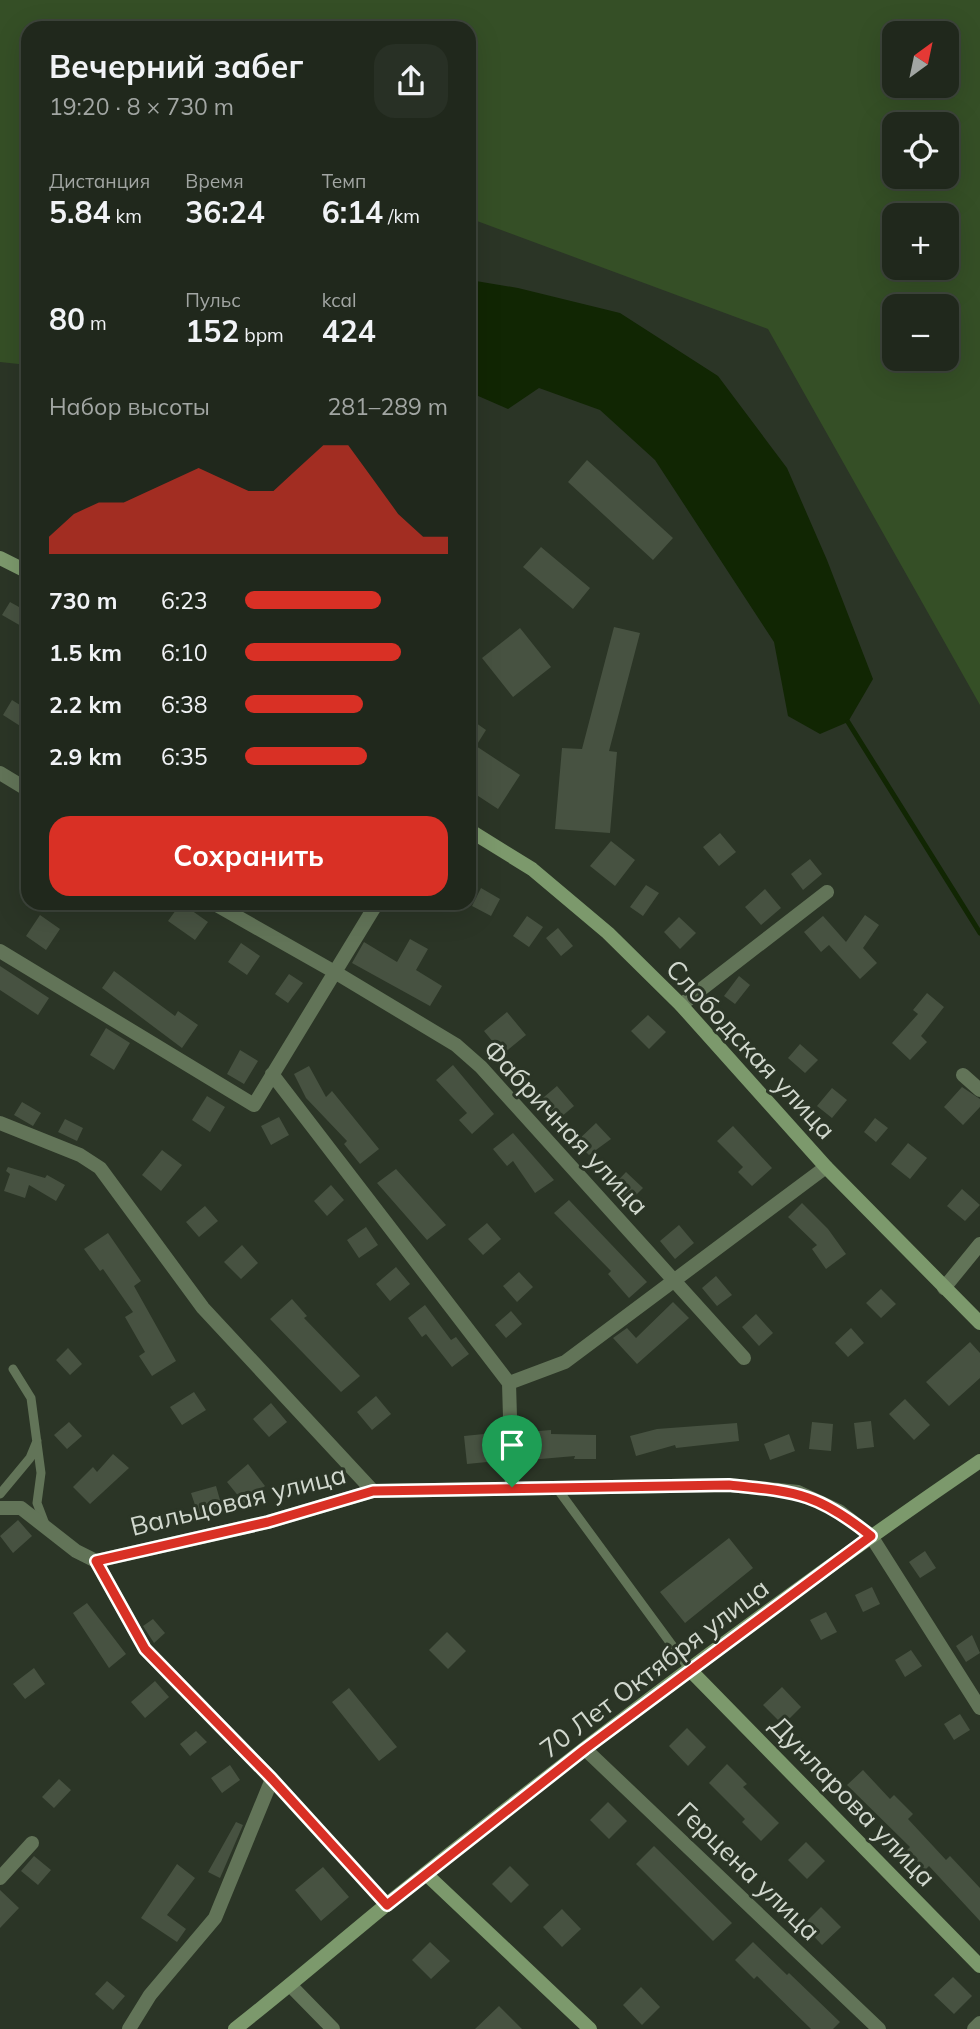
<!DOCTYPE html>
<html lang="ru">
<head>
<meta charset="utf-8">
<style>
	:root { --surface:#20281c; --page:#283025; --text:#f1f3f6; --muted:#a2a6a3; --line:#3d443b; --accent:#d93025 }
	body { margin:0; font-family:Mulish,sans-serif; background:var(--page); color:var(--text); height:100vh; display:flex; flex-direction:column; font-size:26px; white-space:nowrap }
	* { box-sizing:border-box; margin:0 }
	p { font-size:23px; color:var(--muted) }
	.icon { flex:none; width:38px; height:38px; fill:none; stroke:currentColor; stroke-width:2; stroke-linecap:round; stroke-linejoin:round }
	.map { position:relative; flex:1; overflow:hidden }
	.side { position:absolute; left:21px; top:21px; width:455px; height:889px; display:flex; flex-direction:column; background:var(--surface); border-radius:21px; box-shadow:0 7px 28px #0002,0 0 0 2px var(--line) }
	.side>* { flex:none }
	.needle { width:46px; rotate:33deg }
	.controls { position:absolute; left:882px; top:21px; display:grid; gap:14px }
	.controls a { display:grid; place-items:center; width:77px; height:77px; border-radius:14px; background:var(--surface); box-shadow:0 7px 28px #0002,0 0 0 2px var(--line); font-size:35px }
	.pin { position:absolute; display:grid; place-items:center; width:60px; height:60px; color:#fff; margin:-72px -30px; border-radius:50% 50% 50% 0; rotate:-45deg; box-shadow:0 0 7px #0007 }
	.pin .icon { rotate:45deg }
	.round { display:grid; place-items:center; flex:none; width:74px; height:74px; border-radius:21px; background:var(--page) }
	.overview { display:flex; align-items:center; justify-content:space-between; height:119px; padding:0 28px }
	h1 { font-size:32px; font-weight:700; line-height:52px }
	.stats { display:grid; grid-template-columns:repeat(3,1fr); gap:10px; height:119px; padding:7px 28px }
	.stats div { display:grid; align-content:center }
	.stats b { font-size:30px; font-weight:700 }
	.stats small { font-size:19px; font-weight:400 }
	.stats p { font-size:19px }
	.chart { height:196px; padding:14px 28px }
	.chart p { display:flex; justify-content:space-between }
	.chart svg { width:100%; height:126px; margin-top:7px; fill:var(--accent); opacity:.7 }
	.action { display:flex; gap:14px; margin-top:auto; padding:14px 28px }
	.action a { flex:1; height:80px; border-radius:21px; background:var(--accent); color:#fff; font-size:28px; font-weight:700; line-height:80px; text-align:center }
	ul { padding:0 28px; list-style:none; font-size:23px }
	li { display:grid; grid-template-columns:112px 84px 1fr; align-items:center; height:52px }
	li i { height:18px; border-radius:9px; background:var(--accent) }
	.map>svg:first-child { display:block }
</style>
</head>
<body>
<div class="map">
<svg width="980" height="2029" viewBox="0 0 980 2029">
	<rect width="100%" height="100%" fill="#2b3526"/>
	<path fill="#354f26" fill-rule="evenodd" d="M 0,0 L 980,0 L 980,705 L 768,329 L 469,218 L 469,28 L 28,28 L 28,365 L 0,362 ZM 894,33 L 947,33 L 947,86 L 894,86 ZM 894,124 L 947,124 L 947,177 L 894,177 ZM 894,215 L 947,215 L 947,268 L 894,268 ZM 894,306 L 947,306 L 947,359 L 894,359 Z"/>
	<path fill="#112603" d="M 470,280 L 518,288 L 620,313 L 718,376 L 787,468 L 827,560 L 873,679 L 848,722 L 820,734 L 788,716 L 774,642 L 655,460 L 600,410 L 539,388 L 508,409 L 469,392 Z"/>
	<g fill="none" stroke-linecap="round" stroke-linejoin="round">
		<path stroke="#112603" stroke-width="5" d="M 848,722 L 980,933"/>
	</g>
	<path fill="#475241" d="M 587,460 L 673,538 L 653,560 L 568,482 Z
		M 541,547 L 590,588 L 573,609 L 523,567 Z
		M 10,602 L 28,612 L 28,630 L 2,615 Z
		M 614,627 L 640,633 L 609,751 L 617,752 L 610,833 L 555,829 L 562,748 L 582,749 Z
		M 520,628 L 551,667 L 513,697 L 482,658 Z
		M 12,700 L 28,710 L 28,731 L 3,715 Z
		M 469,718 L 486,730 L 476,746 L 520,775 L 498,809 L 469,790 Z
		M 720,833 L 736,852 L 719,866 L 703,847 Z
		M 611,841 L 635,860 L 615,886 L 590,866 Z
		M 810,859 L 822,874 L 803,890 L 791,874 Z
		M 646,885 L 659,893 L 643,916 L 630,907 Z
		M 481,888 L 500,899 L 491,916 L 472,906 Z
		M 765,889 L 781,908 L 761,925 L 745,907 Z
		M 181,903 L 208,922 L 195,940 L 168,921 Z
		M 40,915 L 60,929 L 46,950 L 26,936 Z
		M 865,915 L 879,925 L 863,948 L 877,963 L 860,979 L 829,945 L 821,952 L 804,932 L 823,916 L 846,942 Z
		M 527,916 L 543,927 L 529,947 L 513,936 Z
		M 679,917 L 696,933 L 680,949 L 664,932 Z
		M 558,928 L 573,946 L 561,956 L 546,938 Z
		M 410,939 L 428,949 L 416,970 L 442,986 L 430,1006 L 352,963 L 364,942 L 397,962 Z
		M 241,943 L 260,956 L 247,975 L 228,962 Z
		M 0,966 L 49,998 L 38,1015 L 0,990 Z
		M 114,971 L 175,1016 L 178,1011 L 198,1025 L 182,1048 L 102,988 Z
		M 289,974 L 303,983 L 288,1003 L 275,994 Z
		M 739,976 L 750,985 L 735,1004 L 724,996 Z
		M 927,993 L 944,1007 L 921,1036 L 927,1042 L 910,1060 L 892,1043 L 918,1014 L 913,1010 Z
		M 507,1012 L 526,1035 L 503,1054 L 484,1031 Z
		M 648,1015 L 666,1032 L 649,1049 L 631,1031 Z
		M 106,1028 L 130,1043 L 114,1070 L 90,1055 Z
		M 800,1044 L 818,1060 L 805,1073 L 788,1058 Z
		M 240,1050 L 258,1061 L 244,1084 L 227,1074 Z
		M 453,1065 L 494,1114 L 472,1134 L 459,1120 L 467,1113 L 436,1080 Z
		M 309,1066 L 326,1097 L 332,1091 L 379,1149 L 360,1164 L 344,1144 L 347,1141 L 306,1098 L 294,1074 Z
		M 557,1086 L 574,1106 L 554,1123 L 537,1103 Z
		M 962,1087 L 980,1099 L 980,1107 L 963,1125 L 944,1107 Z
		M 832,1088 L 847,1100 L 832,1118 L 817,1106 Z
		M 207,1096 L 225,1107 L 210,1132 L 192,1120 Z
		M 22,1102 L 41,1113 L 33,1126 L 14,1115 Z
		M 279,1117 L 289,1135 L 271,1145 L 261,1126 Z
		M 875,1118 L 888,1128 L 876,1142 L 864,1132 Z
		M 65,1119 L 83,1128 L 77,1141 L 58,1132 Z
		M 596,1123 L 611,1139 L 589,1155 L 576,1142 Z
		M 733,1126 L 772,1168 L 752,1186 L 738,1172 L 743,1167 L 717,1141 Z
		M 513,1133 L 554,1180 L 535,1193 L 513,1161 L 507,1166 L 493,1149 Z
		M 908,1143 L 927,1158 L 910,1179 L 891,1164 Z
		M 162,1150 L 182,1165 L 161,1191 L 142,1175 Z
		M 8,1167 L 45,1178 L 47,1175 L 65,1185 L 56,1201 L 29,1185 L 25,1198 L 4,1191 L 10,1174 L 6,1171 Z
		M 396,1169 L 446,1225 L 427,1240 L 377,1183 Z
		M 626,1172 L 643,1188 L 626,1205 L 610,1189 Z
		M 331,1185 L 344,1200 L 327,1216 L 314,1201 Z
		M 962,1189 L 980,1205 L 965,1221 L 947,1206 Z
		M 569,1200 L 647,1282 L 629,1298 L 608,1274 L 611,1271 L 554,1213 Z
		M 802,1203 L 828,1229 L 846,1254 L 826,1269 L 812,1249 L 817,1245 L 788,1217 Z
		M 205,1206 L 218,1221 L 199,1237 L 186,1222 Z
		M 487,1223 L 501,1239 L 483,1255 L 468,1239 Z
		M 679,1225 L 694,1243 L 675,1259 L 660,1241 Z
		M 366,1227 L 378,1245 L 359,1258 L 347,1240 Z
		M 108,1233 L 141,1281 L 134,1286 L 176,1361 L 152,1376 L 139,1356 L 145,1352 L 125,1317 L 133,1312 L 103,1269 L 100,1271 L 84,1249 Z
		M 242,1245 L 258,1263 L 241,1279 L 224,1262 Z
		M 396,1267 L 410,1284 L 390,1301 L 376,1284 Z
		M 519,1272 L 533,1287 L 517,1302 L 503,1286 Z
		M 716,1276 L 732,1295 L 717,1306 L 702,1288 Z
		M 881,1289 L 896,1304 L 881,1318 L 866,1303 Z
		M 292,1299 L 307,1316 L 304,1318 L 360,1376 L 341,1392 L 270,1319 Z
		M 673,1302 L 689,1318 L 637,1364 L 613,1338 L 627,1328 L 636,1338 Z
		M 425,1305 L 451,1340 L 456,1337 L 469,1354 L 452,1367 L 426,1334 L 422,1337 L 408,1318 Z
		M 511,1311 L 522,1324 L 506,1338 L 495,1325 Z
		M 756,1314 L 773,1333 L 759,1346 L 742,1327 Z
		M 851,1328 L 864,1343 L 848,1357 L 835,1343 Z
		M 970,1342 L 980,1353 L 980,1378 L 949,1406 L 926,1382 Z
		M 68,1348 L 82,1364 L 70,1375 L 56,1360 Z
		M 194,1392 L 206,1410 L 182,1425 L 170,1407 Z
		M 376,1396 L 391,1414 L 372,1430 L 357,1412 Z
		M 905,1399 L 930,1425 L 914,1440 L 889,1414 Z
		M 271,1403 L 287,1422 L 269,1437 L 253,1419 Z
		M 871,1421 L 874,1447 L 857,1449 L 854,1423 Z
		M 69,1422 L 82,1436 L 67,1449 L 54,1435 Z
		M 812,1422 L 833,1424 L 831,1451 L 809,1449 Z
		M 737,1423 L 739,1441 L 676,1448 L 675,1445 L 636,1456 L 630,1436 L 657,1429 Z
		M 551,1430 L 551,1434 L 596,1435 L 596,1459 L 574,1459 L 575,1456 L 529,1460 L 527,1432 Z
		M 494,1433 L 497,1461 L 467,1464 L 464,1436 Z
		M 789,1434 L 795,1451 L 770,1460 L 764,1444 Z
		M 113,1454 L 129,1468 L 90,1504 L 73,1487 L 93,1467 L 97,1472 Z
		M 248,1464 L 265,1486 L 244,1503 L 227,1482 Z
		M 216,1486 L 222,1507 L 198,1514 L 191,1493 Z
		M 18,1520 L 32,1536 L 13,1553 L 0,1536 Z
		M 729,1538 L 753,1568 L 685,1623 L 660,1592 Z
		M 925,1551 L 936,1568 L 920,1578 L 909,1562 Z
		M 872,1587 L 880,1604 L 863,1612 L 855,1595 Z
		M 87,1603 L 126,1654 L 109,1668 L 73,1613 Z
		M 826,1612 L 837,1632 L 821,1640 L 810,1620 Z
		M 153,1619 L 165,1633 L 154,1643 L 143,1626 Z
		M 447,1632 L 466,1651 L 448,1669 L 429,1650 Z
		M 972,1635 L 980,1653 L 966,1662 L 956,1646 Z
		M 911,1650 L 922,1666 L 905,1677 L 895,1660 Z
		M 34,1668 L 45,1684 L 25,1699 L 13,1684 Z
		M 155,1681 L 169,1697 L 145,1718 L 131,1702 Z
		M 782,1687 L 801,1707 L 783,1725 L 763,1705 Z
		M 349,1688 L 397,1747 L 379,1761 L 332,1702 Z
		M 960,1714 L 970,1730 L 954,1740 L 944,1724 Z
		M 687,1728 L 706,1747 L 688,1766 L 669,1746 Z
		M 196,1731 L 207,1742 L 190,1756 L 180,1744 Z
		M 727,1764 L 747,1784 L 743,1787 L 779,1823 L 761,1841 L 742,1822 L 745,1819 L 709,1783 Z
		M 230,1765 L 240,1780 L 222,1793 L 211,1778 Z
		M 863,1770 L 890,1799 L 894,1795 L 913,1814 L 908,1819 L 946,1860 L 950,1856 L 980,1888 L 980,1921 L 929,1866 L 925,1870 L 907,1850 L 910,1847 L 847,1785 Z
		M 59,1779 L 71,1790 L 54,1808 L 42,1797 Z
		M 608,1802 L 627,1821 L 609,1839 L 590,1820 Z
		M 236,1822 L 243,1825 L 220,1878 L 208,1872 Z
		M 806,1842 L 825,1861 L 807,1879 L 788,1860 Z
		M 654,1846 L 732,1923 L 713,1941 L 636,1864 Z
		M 34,1856 L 51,1870 L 38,1885 L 21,1871 Z
		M 177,1864 L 195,1878 L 167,1915 L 186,1929 L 177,1942 L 141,1918 Z
		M 510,1866 L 529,1885 L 511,1903 L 492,1884 Z
		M 323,1867 L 349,1897 L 321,1921 L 295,1890 Z
		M 0,1890 L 19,1908 L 0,1928 Z
		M 821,1907 L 841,1927 L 822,1945 L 803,1925 Z
		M 562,1909 L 581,1929 L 562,1947 L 543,1927 Z
		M 430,1942 L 450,1961 L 431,1979 L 412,1960 Z
		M 753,1942 L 787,1975 L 789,1973 L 840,2022 L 833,2029 L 811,2029 L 757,1976 L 754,1979 L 735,1960 Z
		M 953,1977 L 972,1996 L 954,2014 L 934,1995 Z
		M 107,1981 L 125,1996 L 113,2010 L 95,1994 Z
		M 641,1987 L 660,2007 L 642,2025 L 623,2005 Z
		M 499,2006 L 522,2029 L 475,2029 Z"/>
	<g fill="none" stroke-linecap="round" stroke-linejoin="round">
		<path stroke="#627458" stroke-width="9" d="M 13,1369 L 31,1398 L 41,1473 L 37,1503 L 45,1524
			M 556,1487 L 691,1671
			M 0,1494 L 30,1458 L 37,1441"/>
		<path stroke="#627458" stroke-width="14" d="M 0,773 L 28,790
			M 213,903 L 333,971 L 456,1045 L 481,1067 L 744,1358
			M 0,951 L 254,1105 L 377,903
			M 681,1005 L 827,892
			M 272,1074 L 509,1383 L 512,1487
			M 963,1075 L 980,1090
			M 0,1123 L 80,1155 L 100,1168 L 203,1308 L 373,1491
			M 944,1288 L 980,1244
			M 509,1383 L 565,1362 L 826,1167
			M 0,1508 L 21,1508 L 76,1551 L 96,1561 L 268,1522 L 373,1491 L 729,1485 L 798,1492 L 839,1511 L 871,1536 L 980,1708
			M 96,1561 L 145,1649 L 272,1779 L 387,1905
			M 585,1749 L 879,2029
			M 0,1878 L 32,1843
			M 290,1985 L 333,2029
			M 129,2029 L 150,1995 L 215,1918 L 272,1779
			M 974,2029 L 980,2023"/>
		<path stroke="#7c996c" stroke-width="14" d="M 0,558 L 28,572
			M 469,830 L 532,869 L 608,933 L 681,1005 L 826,1167 L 980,1323
			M 691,1671 L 980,1966
			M 426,1874 L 590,2029
			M 235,2029 C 286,1989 336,1946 386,1905 C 578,1750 777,1600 980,1461"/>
	</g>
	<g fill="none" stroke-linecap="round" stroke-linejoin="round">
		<g stroke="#fff" stroke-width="14">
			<path id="route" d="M 729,1485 C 796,1492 816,1492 871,1536 L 585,1749 L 387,1905 L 272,1779 L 145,1649 L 96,1561 L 268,1522 L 373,1491 Z"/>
		</g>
		<use href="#route" stroke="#d93025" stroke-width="9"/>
	</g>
	<g text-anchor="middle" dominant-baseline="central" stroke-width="6" stroke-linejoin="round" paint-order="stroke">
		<g font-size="26" fill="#d1d8ce" stroke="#2b3526">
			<text transform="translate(751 1049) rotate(47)">Слободская улица</text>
			<text transform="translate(566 1127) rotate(47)">Фабричная улица</text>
			<text transform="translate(238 1500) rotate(-14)">Вальцовая улица</text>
			<text transform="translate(654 1668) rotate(-37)">70 Лет Октября улица</text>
			<text transform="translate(853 1801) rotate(46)">Дунларова улица</text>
			<text transform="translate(749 1871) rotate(44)">Герцена улица</text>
		</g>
	</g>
</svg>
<div class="controls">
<a><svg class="needle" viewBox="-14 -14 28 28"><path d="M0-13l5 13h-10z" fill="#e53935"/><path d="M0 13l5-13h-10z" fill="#a2a6a3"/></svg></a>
<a><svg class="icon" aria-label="locate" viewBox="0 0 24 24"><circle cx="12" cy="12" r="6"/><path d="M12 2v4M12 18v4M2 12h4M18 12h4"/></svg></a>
<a>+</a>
<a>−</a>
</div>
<div class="pin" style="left:512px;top:1487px;background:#1e9e55"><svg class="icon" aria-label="arrive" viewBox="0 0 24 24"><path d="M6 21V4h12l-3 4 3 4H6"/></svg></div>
<section class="side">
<div class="overview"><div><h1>Вечерний забег</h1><p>19:20 · 8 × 730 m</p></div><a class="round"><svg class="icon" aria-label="share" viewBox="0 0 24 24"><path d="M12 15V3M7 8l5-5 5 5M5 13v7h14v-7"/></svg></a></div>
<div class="stats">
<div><p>Дистанция</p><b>5.84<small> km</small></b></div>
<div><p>Время</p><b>36:24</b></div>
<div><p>Темп</p><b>6:14<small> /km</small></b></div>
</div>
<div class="stats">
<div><b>80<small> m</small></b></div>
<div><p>Пульс</p><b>152<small> bpm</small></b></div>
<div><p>kcal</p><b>424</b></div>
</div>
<div class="chart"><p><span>Набор высоты</span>281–289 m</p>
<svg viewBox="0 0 160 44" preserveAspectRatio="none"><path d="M0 44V38L10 30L20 26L30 26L40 22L50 18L60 14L70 18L80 22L90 22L100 14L110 6L120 6L130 18L140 30L150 38L160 38V44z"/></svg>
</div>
<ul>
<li><b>730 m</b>6:23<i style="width:67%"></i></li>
<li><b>1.5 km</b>6:10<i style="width:77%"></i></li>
<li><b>2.2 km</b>6:38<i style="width:58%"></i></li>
<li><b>2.9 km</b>6:35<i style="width:60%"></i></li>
</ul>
<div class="action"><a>Сохранить</a></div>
</section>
</div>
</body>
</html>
